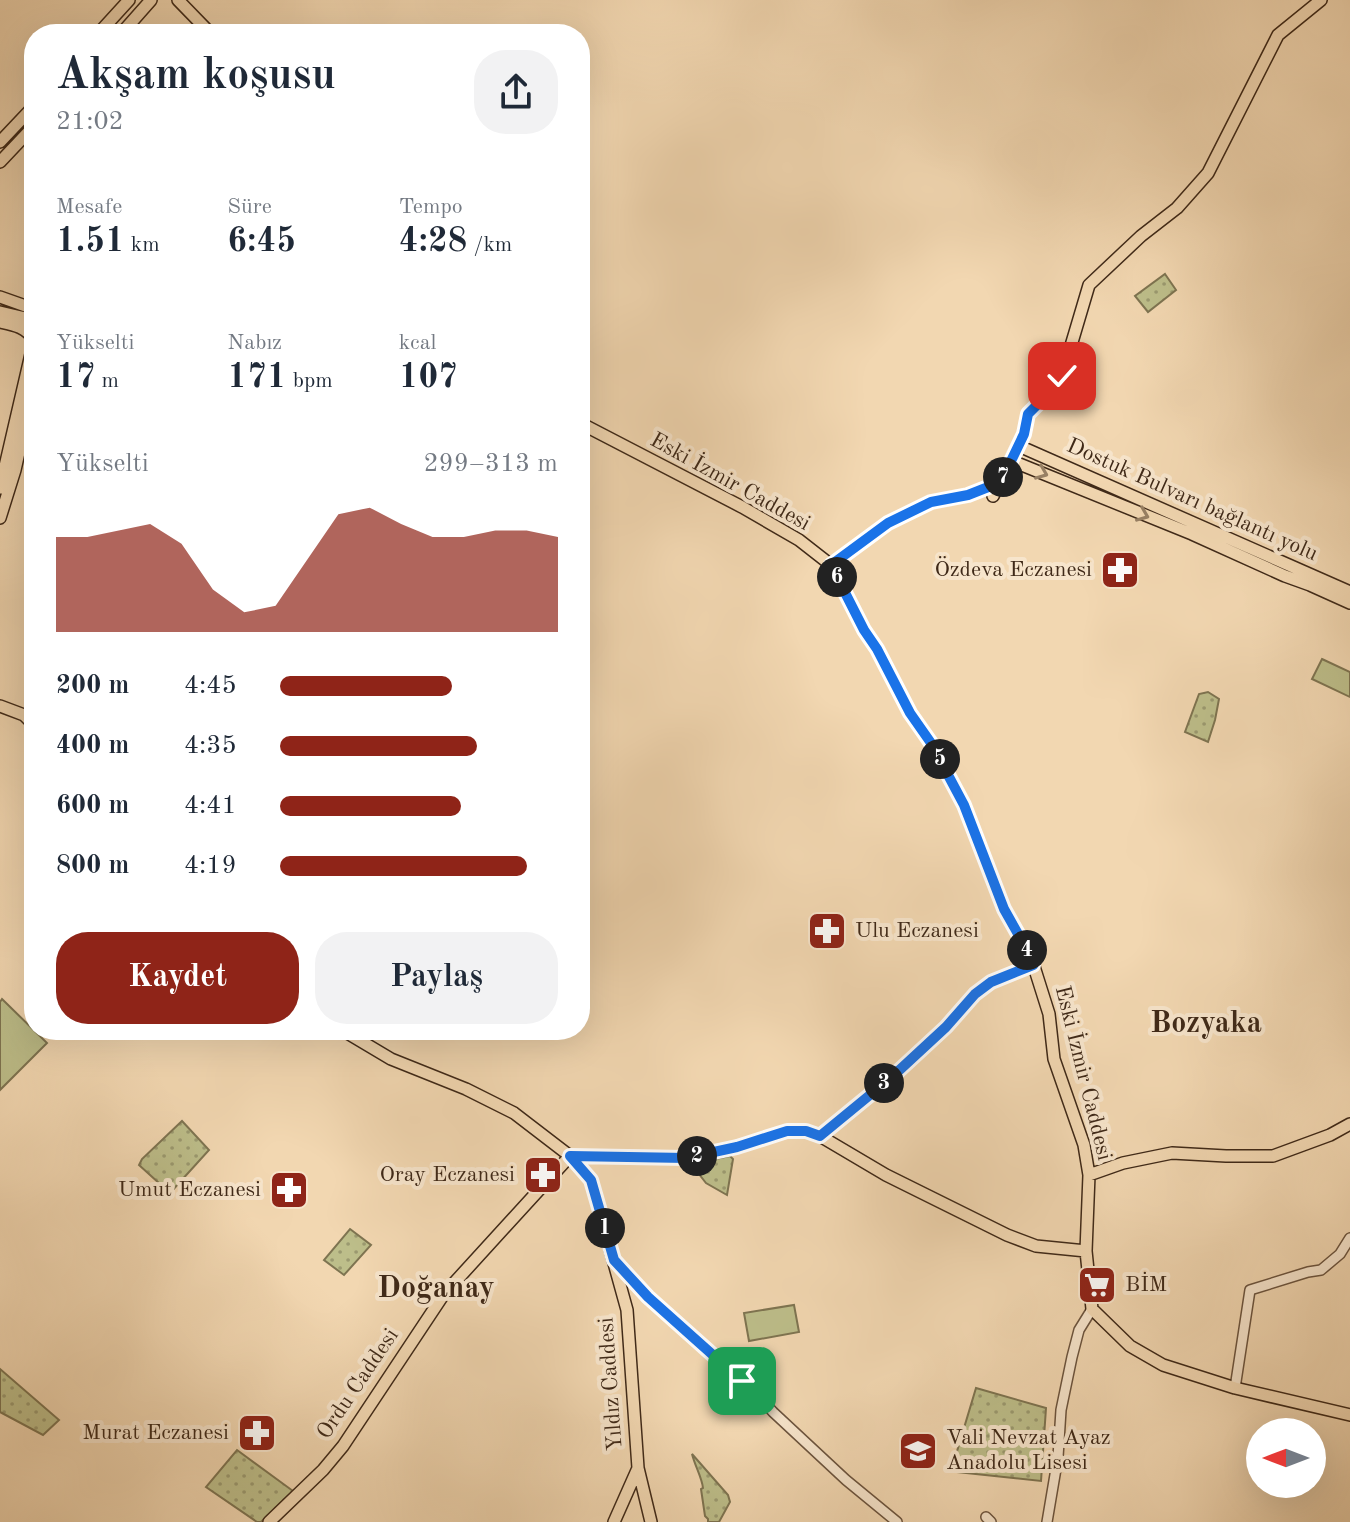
<!DOCTYPE html>
<html lang="tr">
<head>
<meta charset="utf-8">
<style>
	:root { --surface:#fff; --page:#f2f2f3; --text:#1f2937; --muted:#747a83; --accent:#8f2418 }
	body { margin:0; font-family:"Old Standard TT",serif; background:var(--page); color:var(--text); height:100vh; display:flex; flex-direction:column; font-size:30px; white-space:nowrap }
	* { box-sizing:border-box; margin:0 }
	p { font-size:26px; color:var(--muted) }
	.icon { flex:none; width:44px; height:44px; fill:none; stroke:currentColor; stroke-width:2; stroke-linecap:round; stroke-linejoin:round }
	.map { position:relative; flex:1; overflow:hidden }
	.panel { position:absolute; left:24px; top:24px; width:566px; height:1016px; display:flex; flex-direction:column; background:var(--surface); border-radius:32px; box-shadow:0 8px 32px #0002 }
	.panel>* { flex:none }
	.needle { width:52px; rotate:270deg }
	.tools { position:absolute; left:1246px; top:1418px; display:grid; gap:16px }
	.tools a { display:grid; place-items:center; width:80px; height:80px; border-radius:50%; background:var(--surface); box-shadow:0 8px 32px #0002; font-size:40px }
	.pin { position:absolute; display:grid; place-items:center; width:68px; height:68px; color:#fff; margin:-34px; border-radius:16px; box-shadow:0 4px 12px #0006 }
	.km { position:absolute; width:40px; height:40px; margin:-20px; border-radius:50%; background:#222; color:#fff; font-size:22px; line-height:40px; text-align:center }
	.round { display:grid; place-items:center; flex:none; width:84px; height:84px; border-radius:32px; background:var(--page) }
	.overview { display:flex; align-items:center; justify-content:space-between; height:136px; padding:0 32px }
	h1 { font-size:44px; font-weight:700; line-height:60px }
	.figures { display:grid; grid-template-columns:repeat(3,1fr); gap:12px; height:136px; padding:8px 32px }
	.figures div { display:grid; align-content:center }
	.figures b { font-size:34px; font-weight:700 }
	.figures small { font-size:22px; font-weight:400 }
	.figures p { font-size:22px }
	.chart { height:224px; padding:16px 32px }
	.chart p { display:flex; justify-content:space-between }
	.chart svg { width:100%; height:144px; margin-top:8px; fill:var(--accent); opacity:.7 }
	.primary-button { display:flex; gap:16px; margin-top:auto; padding:16px 32px }
	.primary-button a { flex:1; height:92px; border-radius:32px; background:var(--accent); color:#fff; font-size:32px; font-weight:700; line-height:92px; text-align:center }
	.primary-button a+a { background:var(--page); color:var(--text) }
	ul { padding:0 32px; list-style:none; font-size:26px }
	li { display:grid; grid-template-columns:128px 96px 1fr; align-items:center; height:60px }
	li i { height:20px; border-radius:10px; background:var(--accent) }
	.map>svg:first-child { display:block }
</style>
</head>
<body>
<div class="map">
<svg width="1350" height="1522" viewBox="0 0 1350 1522">
	<defs>
		<pattern id="park-dots" width="8" height="8" patternUnits="userSpaceOnUse" patternTransform="scale(2)"><rect width="8" height="8" fill="#bdbe8a"/><path d="M2 2h.1M6 6h.1" fill="none" stroke="#9b9a70" stroke-width="1.8" stroke-linecap="round"/></pattern>
	</defs>
	<rect width="100%" height="100%" fill="#f2d7b1"/>
	<filter id="stains"><feTurbulence type="fractalNoise" baseFrequency=".0025" numOctaves="4"/><feColorMatrix values="0 0 0 0 .2 0 0 0 0 .09 0 0 0 0 .02 0 0 0 .5 -.17"/></filter>
	<radialGradient id="worn" r=".72"><stop offset=".6" stop-color="#630" stop-opacity="0"/><stop offset="1" stop-color="#630" stop-opacity=".3"/></radialGradient>
	<path fill="#bdbe8a" stroke="#7e7451" stroke-width="2" d="M 1322,659 L 1350,672 L 1350,697 L 1312,679 Z
		M 2,999 L 47,1043 L 0,1090 L 0,1002 Z
		M 794,1305 L 799,1332 L 749,1341 L 744,1313 Z"/>
	<path fill="url(#park-dots)" stroke="#7e7451" stroke-width="2" d="M 1165,274 L 1176,290 L 1148,312 L 1135,296 Z
		M 1208,692 L 1219,699 L 1215,720 L 1208,742 L 1185,732 L 1199,694 Z
		M 182,1121 L 209,1150 L 170,1193 L 139,1165 L 142,1159 Z
		M 730,1156 L 733,1159 L 727,1195 L 706,1183 L 691,1164 Z
		M 350,1229 L 371,1245 L 344,1275 L 324,1260 Z
		M 0,1369 L 59,1420 L 43,1435 L 0,1412 Z
		M 976,1388 L 1046,1408 L 1041,1481 L 957,1472 L 952,1468 Z
		M 237,1450 L 293,1491 L 261,1522 L 257,1522 L 206,1487 Z
		M 692,1454 L 728,1495 L 730,1502 L 719,1522 L 708,1522 L 708,1519 L 705,1516 L 701,1489 L 703,1488 C 702,1478 695,1466 692,1454 Z"/>
	<g fill="none" stroke-linecap="round" stroke-linejoin="round">
		<g stroke="#6c543e" stroke-width="12">
			<path id="minor" d="M 820,1136 L 893,1076 L 946,1027 L 975,994 L 991,982 L 1033,965
				M 614,1260 L 648,1297 L 755,1392 L 773,1412 L 846,1480 L 897,1522
				M 1235,1388 L 1250,1290 L 1308,1272 L 1321,1270 L 1340,1254 L 1350,1238
				M 986,1517 L 991,1522
				M 1047,1522 L 1058,1457 L 1061,1410 L 1072,1357 L 1079,1330 L 1092,1309"/>
		</g>
		<g stroke="#3f2918" stroke-width="14">
			<path id="major" d="M 178,0 L 211,34
				M 98,34 L 129,0
				M 121,34 L 151,0
				M 0,142 L 34,106
				M 0,162 L 34,126
				M 0,297 L 34,309
				M 0,312 L 34,320
				M 0,322 C 14,325 26,327 34,340
				M 580,423 L 742,507 L 799,540 L 831,565 L 864,630 L 877,649 L 910,713 L 931,743 L 964,805 L 1004,909 L 1031,957 L 1049,1014 L 1054,1059 L 1084,1145 L 1089,1175 L 1086,1251 L 1092,1309 L 1130,1346 L 1163,1365 L 1235,1388 L 1350,1415
				M 1019,446 L 1350,592
				M 1012,461 L 1192,534 L 1285,576 L 1310,585 L 1350,603
				M 0,488 L 34,341
				M 993,496 L 1024,434 L 1028,414 L 1053,389 L 1062,376 L 1089,285 L 1141,236 L 1177,208 L 1208,173 L 1278,35 L 1321,0
				M 0,518 L 15,470 L 34,386
				M 831,565 L 888,523 L 931,502 L 968,495 L 1001,482
				M 0,706 L 24,715 L 34,725
				M 338,1030 L 349,1034 L 391,1059 L 466,1089 L 514,1113 L 570,1156 L 591,1180 L 627,1310 L 638,1468 L 651,1522
				M 570,1156 L 686,1158 L 737,1147 L 787,1131 L 806,1131 L 820,1136 L 886,1175 L 1007,1235 L 1036,1246 L 1086,1251
				M 1089,1175 L 1123,1163 L 1172,1153 L 1226,1156 L 1273,1156 L 1330,1135 L 1350,1124
				M 269,1522 L 323,1470 L 343,1446 L 444,1294 L 570,1156
				M 614,1522 L 638,1468"/>
		</g>
		<use href="#minor" stroke="#f7e5cc" stroke-width="9"/>
		<use href="#major" stroke="#f2d7b1" stroke-width="11"/>
	</g>
	<defs><path id="oneway-chevron" d="M-2-3.5L2.5 0L-2 3.5" fill="none" stroke-width="1.6" stroke-linecap="round" stroke-linejoin="round" transform="scale(2)"/></defs>
	<g stroke="#988064">
		<use href="#oneway-chevron" transform="translate(1042 473) rotate(22)"/>
		<use href="#oneway-chevron" transform="translate(1143 515) rotate(22)"/>
	</g>
	<g fill="none" stroke-linecap="round" stroke-linejoin="round">
		<g stroke="#fff" stroke-width="16">
			<path id="route" d="M 742,1381 L 648,1297 L 614,1260 L 591,1180 L 570,1156 L 686,1158 L 737,1147 L 787,1131 L 806,1131 L 820,1136 L 893,1076 L 946,1027 L 975,994 L 991,982 L 1033,965 L 1031,957 L 1004,909 L 964,805 L 931,743 L 910,713 L 877,649 L 864,630 L 831,565 L 888,523 L 931,502 L 968,495 L 1001,482 L 1024,434 L 1028,414 L 1053,389 L 1062,376"/>
		</g>
		<use href="#route" stroke="#1a73e8" stroke-width="10"/>
	</g>
	<defs>
		<g id="pharmacy-square" transform="scale(2)"><rect x="-9" y="-9" width="18" height="18" rx="4" fill="#8f2418" stroke="#f7e5cc"/><path d="M-2-6h4v4h4v4h-4v4h-4v-4h-4v-4h4Z" fill="#fff"/></g>
		<g id="supermarket-square" transform="scale(2)"><rect x="-9" y="-9" width="18" height="18" rx="4" fill="#8f2418" stroke="#f7e5cc"/><path d="M-6-5.5h2.5l.6 2H6L4.5 2H-2.5L-4.4-4H-6ZM-1.5 3.2a1.3 1.3 0 1 0 .1 0ZM3 3.2a1.3 1.3 0 1 0 .1 0Z" fill="#fff"/></g>
		<g id="school-square" transform="scale(2)"><rect x="-9" y="-9" width="18" height="18" rx="4" fill="#8f2418" stroke="#f7e5cc"/><path d="M0-5L7-2L0 1L-7-2ZM-4 1L0 2.5L4 1V4Q0 6-4 4Z" fill="#fff"/></g>
	</defs>
	<g fill-rule="evenodd">
		<use href="#pharmacy-square" x="1120" y="570"/>
		<use href="#pharmacy-square" x="827" y="931"/>
		<use href="#pharmacy-square" x="543" y="1175"/>
		<use href="#pharmacy-square" x="289" y="1190"/>
		<use href="#supermarket-square" x="1097" y="1285"/>
		<use href="#pharmacy-square" x="257" y="1433"/>
		<use href="#school-square" x="918" y="1451"/>
	</g>
	<g text-anchor="middle" dominant-baseline="central" stroke-width="8" stroke-linejoin="round" paint-order="stroke">
		<g font-size="22" fill="#3f2918" stroke="#f7e5cc">
			<text transform="translate(730 482) rotate(29)">Eski İzmir Caddesi</text>
			<text transform="translate(1192 500) rotate(24)">Dostuk Bulvarı bağlantı yolu</text>
			<text transform="translate(1083 1073) rotate(76)">Eski İzmir Caddesi</text>
			<text transform="translate(358 1384) rotate(-56)">Ordu Caddesi</text>
			<text transform="translate(611 1384) rotate(-94)">Yıldız Caddesi</text>
		</g>
		<g font-size="22" fill="#3f2918" stroke="#f7e5cc" text-anchor="end">
			<text x="1092" y="570">Özdeva Eczanesi</text>
			<text x="855" y="931" text-anchor="start">Ulu Eczanesi</text>
			<text x="515" y="1175">Oray Eczanesi</text>
			<text x="261" y="1190">Umut Eczanesi</text>
			<text x="1125" y="1285" text-anchor="start">BİM</text>
			<text x="229" y="1433">Murat Eczanesi</text>
			<text x="946" y="1438" text-anchor="start">Vali Nevzat Ayaz<tspan x="946" dy="25">Anadolu Lisesi</tspan></text>
		</g>
		<g font-size="30" font-weight="bold" fill="#3f2918" stroke="#f7e5cc">
			<text x="1206" y="1024">Bozyaka</text>
			<text x="436" y="1289">Doğanay</text>
		</g>
	</g>
	<rect width="100%" height="100%" filter="url(#stains)"/>
	<rect width="100%" height="100%" fill="url(#worn)"/>
</svg>
<div class="tools">
<a><svg class="needle" viewBox="-14 -14 28 28"><path d="M0-13l5 13h-10z" fill="#e53935"/><path d="M0 13l5-13h-10z" fill="#747a83"/></svg></a>
</div>
<div class="pin" style="left:742px;top:1381px;background:#1e9e55"><svg class="icon" aria-label="arrive" viewBox="0 0 24 24"><path d="M6 21V4h12l-3 4 3 4H6"/></svg></div>
<div class="pin" style="left:1062px;top:376px;background:#d93025"><svg class="icon" aria-label="check" viewBox="0 0 24 24"><path d="M5 12l5 5 9-10"/></svg></div>
<b class="km" style="left:605px;top:1228px">1</b>
<b class="km" style="left:697px;top:1156px">2</b>
<b class="km" style="left:884px;top:1083px">3</b>
<b class="km" style="left:1027px;top:950px">4</b>
<b class="km" style="left:940px;top:759px">5</b>
<b class="km" style="left:837px;top:577px">6</b>
<b class="km" style="left:1003px;top:477px">7</b>
<section class="panel">
<div class="overview"><div><h1>Akşam koşusu</h1><p>21:02</p></div><a class="round"><svg class="icon" aria-label="share" viewBox="0 0 24 24"><path d="M12 15V3M7 8l5-5 5 5M5 13v7h14v-7"/></svg></a></div>
<div class="figures">
<div><p>Mesafe</p><b>1.51<small> km</small></b></div>
<div><p>Süre</p><b>6:45</b></div>
<div><p>Tempo</p><b>4:28<small> /km</small></b></div>
</div>
<div class="figures">
<div><p>Yükselti</p><b>17<small> m</small></b></div>
<div><p>Nabız</p><b>171<small> bpm</small></b></div>
<div><p>kcal</p><b>107</b></div>
</div>
<div class="chart"><p><span>Yükselti</span>299–313 m</p>
<svg viewBox="0 0 160 44" preserveAspectRatio="none"><path d="M0 44V15L10 15L20 13L30 11L40 17L50 31L60 38L70 36L80 22L90 8L100 6L110 11L120 15L130 15L140 13L150 13L160 15V44z"/></svg>
</div>
<ul>
<li><b>200 m</b>4:45<i style="width:62%"></i></li>
<li><b>400 m</b>4:35<i style="width:71%"></i></li>
<li><b>600 m</b>4:41<i style="width:65%"></i></li>
<li><b>800 m</b>4:19<i style="width:89%"></i></li>
</ul>
<div class="primary-button"><a>Kaydet</a><a>Paylaş</a></div>
</section>
</div>
</body>
</html>
